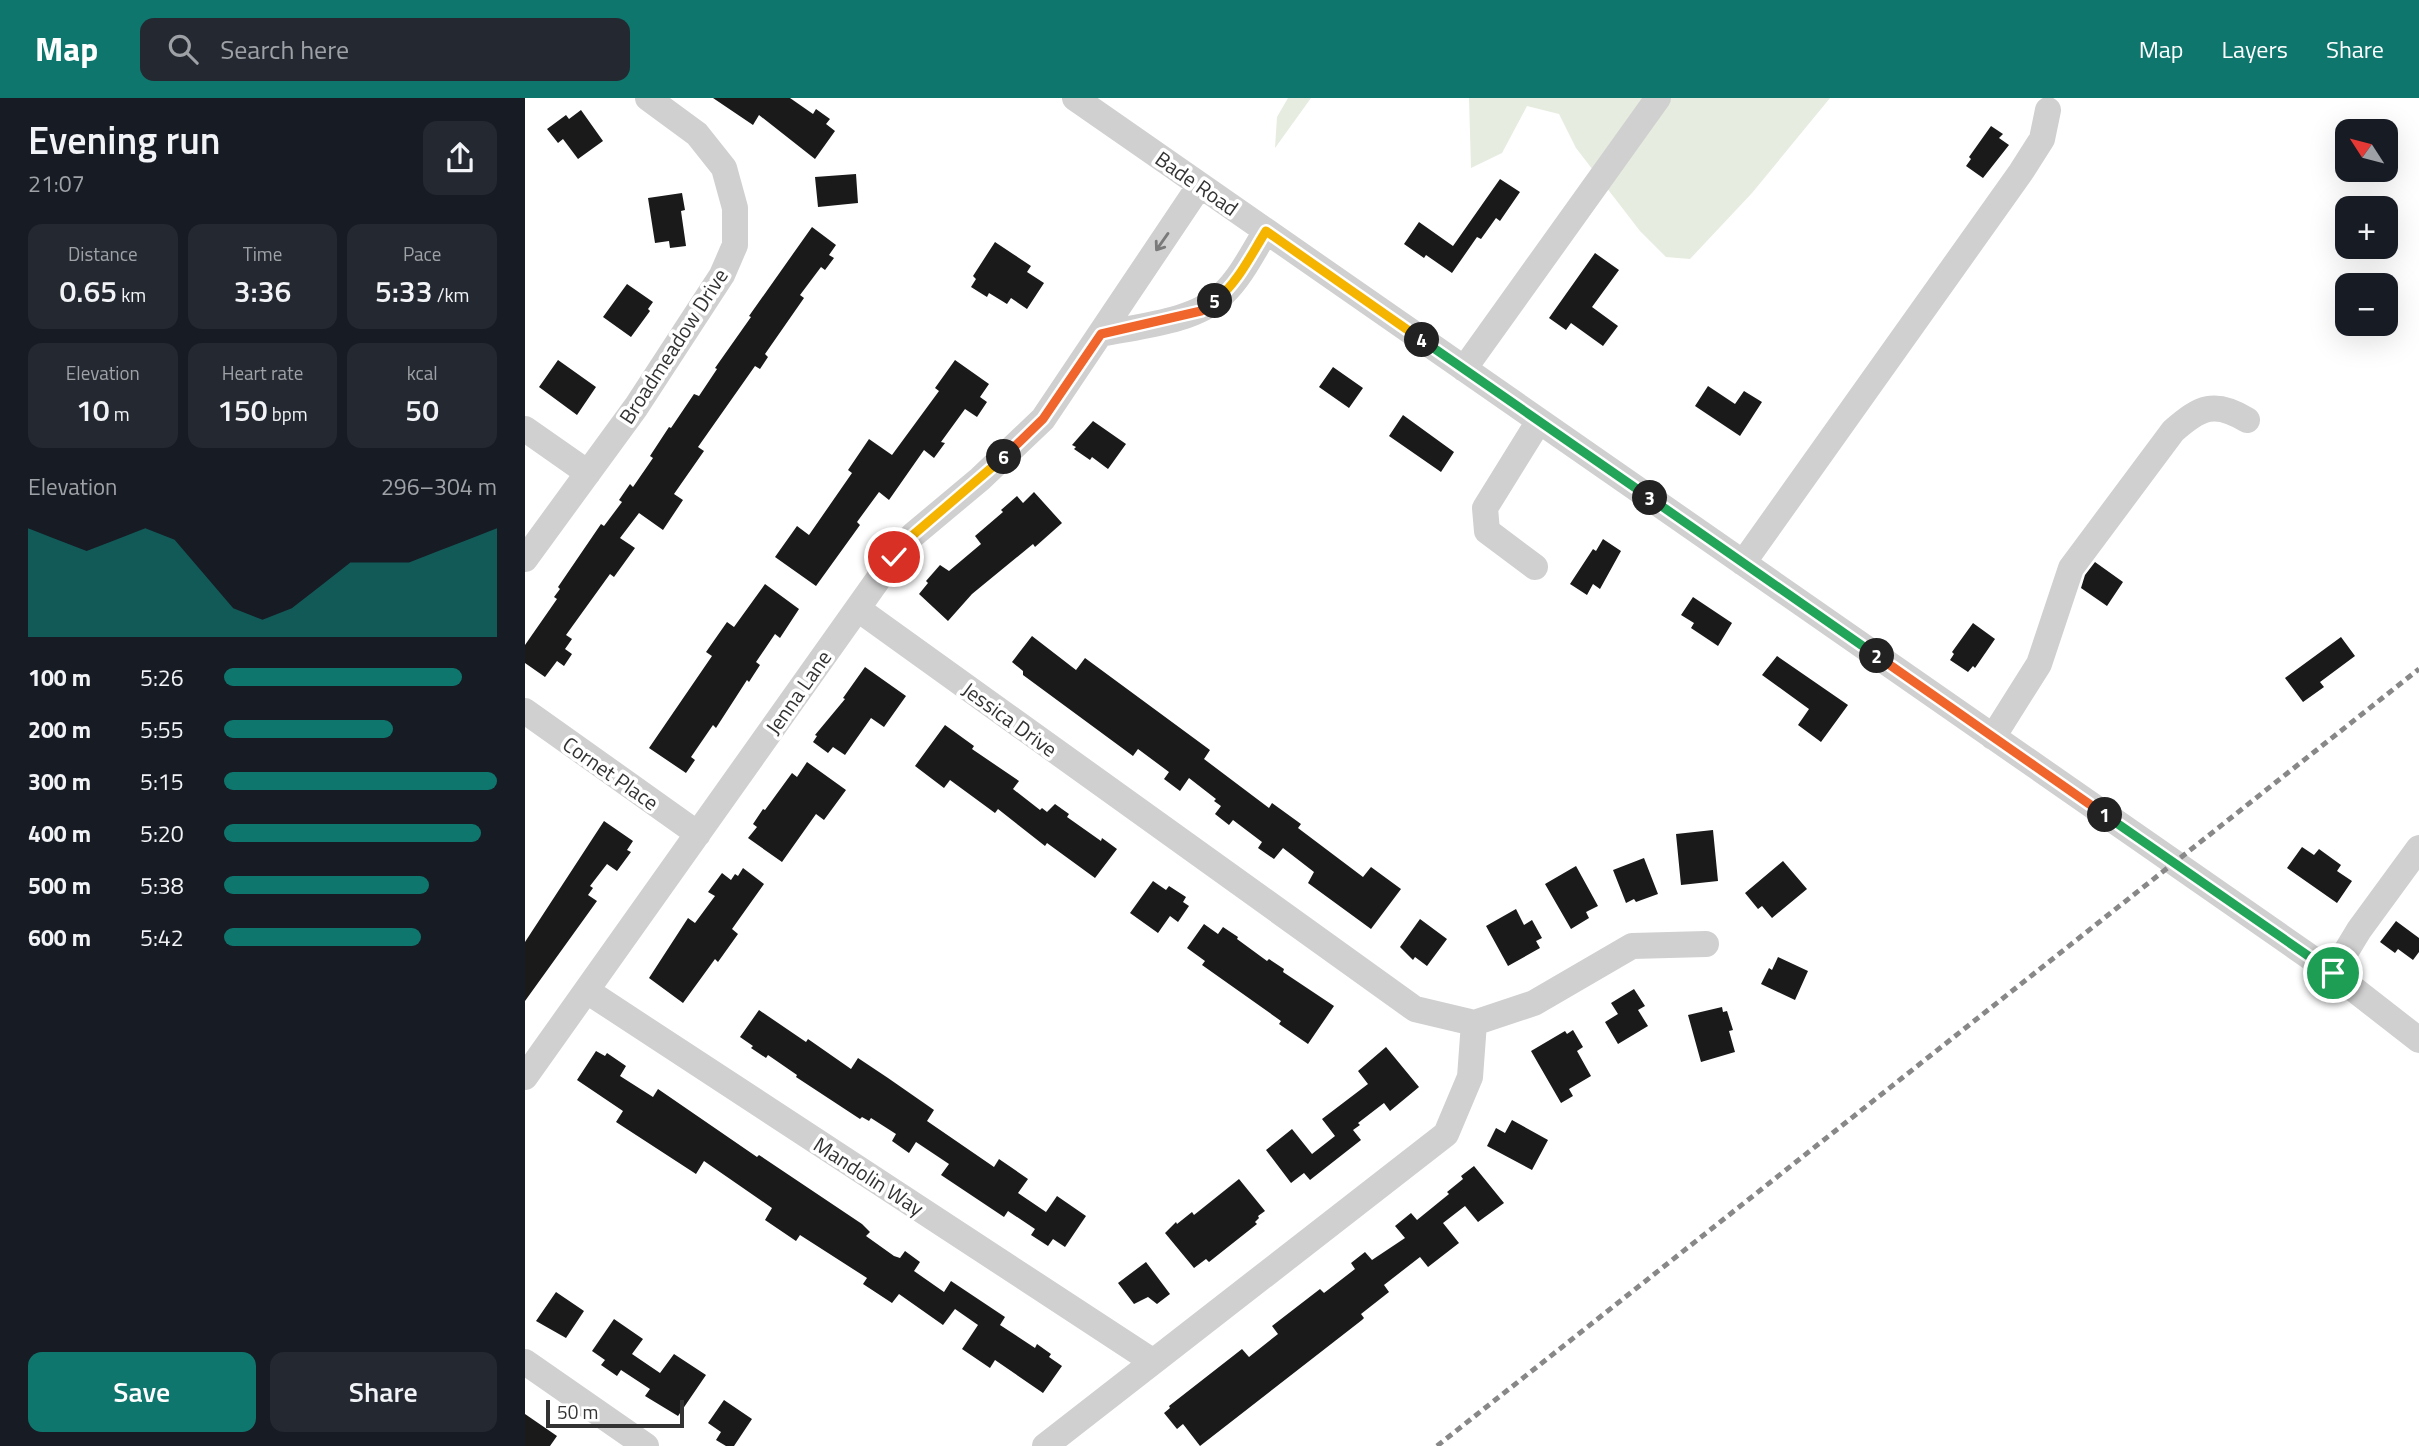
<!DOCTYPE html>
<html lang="en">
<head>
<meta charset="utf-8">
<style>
	:root { --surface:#171b24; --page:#242831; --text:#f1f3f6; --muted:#9ea1a6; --accent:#0f766e }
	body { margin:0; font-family:"Titillium Web",sans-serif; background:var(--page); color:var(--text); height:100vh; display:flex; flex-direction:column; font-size:26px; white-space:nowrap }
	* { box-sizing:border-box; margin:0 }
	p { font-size:23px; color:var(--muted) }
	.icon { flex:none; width:38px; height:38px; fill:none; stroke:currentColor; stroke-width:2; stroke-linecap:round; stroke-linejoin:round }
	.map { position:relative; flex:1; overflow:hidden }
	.side { display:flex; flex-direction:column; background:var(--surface); width:525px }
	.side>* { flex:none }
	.needle { width:46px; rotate:306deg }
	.tools { position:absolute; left:1810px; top:21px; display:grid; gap:14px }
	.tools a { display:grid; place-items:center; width:63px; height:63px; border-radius:14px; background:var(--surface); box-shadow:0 7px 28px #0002; font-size:35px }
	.scale { position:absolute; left:21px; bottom:18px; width:138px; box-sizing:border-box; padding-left:7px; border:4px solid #333; border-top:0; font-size:19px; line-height:24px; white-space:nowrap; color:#333; -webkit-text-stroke:5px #fff; paint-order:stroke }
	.pin { position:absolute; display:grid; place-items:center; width:60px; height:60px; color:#fff; margin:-30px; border:4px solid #fff; border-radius:50%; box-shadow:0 2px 7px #0007 }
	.km { position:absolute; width:35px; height:35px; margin:-18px; border-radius:50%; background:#222; color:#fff; font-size:19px; line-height:35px; text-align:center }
	.round { display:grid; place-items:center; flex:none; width:74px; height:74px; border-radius:14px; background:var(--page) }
	.summary { display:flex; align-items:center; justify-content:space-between; height:119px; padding:0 28px }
	h1 { font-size:38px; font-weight:600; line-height:52px }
	.figures { display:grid; grid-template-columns:repeat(3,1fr); gap:10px; height:119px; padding:7px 28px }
	.figures div { display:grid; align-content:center; border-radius:14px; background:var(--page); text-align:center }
	.figures b { font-size:30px; font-weight:600 }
	.figures small { font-size:19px; font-weight:400 }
	.figures p { font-size:19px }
	.chart { height:196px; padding:14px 28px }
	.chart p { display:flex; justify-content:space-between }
	.chart svg { width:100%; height:126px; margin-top:7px; fill:var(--accent); opacity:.7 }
	.action { display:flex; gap:14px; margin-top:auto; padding:14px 28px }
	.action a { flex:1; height:80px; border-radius:14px; background:var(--accent); color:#fff; font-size:28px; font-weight:600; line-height:80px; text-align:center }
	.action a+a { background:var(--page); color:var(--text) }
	ul { padding:0 28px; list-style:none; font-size:23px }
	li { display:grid; grid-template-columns:112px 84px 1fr; align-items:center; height:52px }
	li i { height:18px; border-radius:9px; background:var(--accent) }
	header { display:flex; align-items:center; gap:42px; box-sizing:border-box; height:98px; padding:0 35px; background:var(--accent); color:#fff }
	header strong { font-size:33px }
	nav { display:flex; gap:38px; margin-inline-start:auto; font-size:24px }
	.search { width:490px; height:63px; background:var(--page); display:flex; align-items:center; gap:18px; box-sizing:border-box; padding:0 24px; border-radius:14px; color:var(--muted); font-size:26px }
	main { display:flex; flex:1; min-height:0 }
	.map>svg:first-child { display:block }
</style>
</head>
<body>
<header>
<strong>Map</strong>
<div class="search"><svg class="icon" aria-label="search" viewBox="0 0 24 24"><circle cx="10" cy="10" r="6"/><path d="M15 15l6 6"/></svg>Search here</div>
<nav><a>Map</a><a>Layers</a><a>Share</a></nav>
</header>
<main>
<section class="side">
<div class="summary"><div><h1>Evening run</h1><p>21:07</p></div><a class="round"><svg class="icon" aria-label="share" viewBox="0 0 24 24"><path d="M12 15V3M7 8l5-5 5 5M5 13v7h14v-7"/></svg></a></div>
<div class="figures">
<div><p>Distance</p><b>0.65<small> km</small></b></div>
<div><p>Time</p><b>3:36</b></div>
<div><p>Pace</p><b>5:33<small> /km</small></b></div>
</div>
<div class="figures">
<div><p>Elevation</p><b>10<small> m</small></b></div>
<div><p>Heart rate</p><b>150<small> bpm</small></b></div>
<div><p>kcal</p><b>50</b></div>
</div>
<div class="chart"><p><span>Elevation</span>296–304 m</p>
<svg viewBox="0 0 160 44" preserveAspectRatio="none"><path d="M0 44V6L10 10L20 14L30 10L40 6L50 10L60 22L70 34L80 38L90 34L100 26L110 18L120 18L130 18L140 14L150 10L160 6V44z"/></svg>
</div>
<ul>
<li><b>100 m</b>5:26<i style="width:87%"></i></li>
<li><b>200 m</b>5:55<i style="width:62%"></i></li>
<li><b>300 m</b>5:15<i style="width:100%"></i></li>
<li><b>400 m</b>5:20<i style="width:94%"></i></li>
<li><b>500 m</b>5:38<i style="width:75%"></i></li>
<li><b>600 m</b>5:42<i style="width:72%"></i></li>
</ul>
<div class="action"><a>Save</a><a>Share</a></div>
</section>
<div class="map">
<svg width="1894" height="1348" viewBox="0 0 1894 1348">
	<rect width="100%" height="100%" fill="#fff"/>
	<path fill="#e6ecdf" d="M 763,0 L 786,0 L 750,50 L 752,19 Z
		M 944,0 L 1305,0 L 1227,95 L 1165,161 L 1141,159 L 1115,133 L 1051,50 L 1034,16 L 1002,8 L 977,55 L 946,70 Z"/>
	<path fill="#1a1a1a" d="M 188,0 L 265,0 L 288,16 L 291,11 L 305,21 L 301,26 L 310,33 L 290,61 L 234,17 L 228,27 Z
		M 56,12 L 78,43 L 53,61 L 38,41 L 33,45 L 22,31 L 41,17 L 44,21 Z
		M 1466,28 L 1478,36 L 1474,40 L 1484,47 L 1458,80 L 1441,68 L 1446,61 L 1444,59 Z
		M 331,76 L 333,105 L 293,109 L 290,79 Z
		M 975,81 L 995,94 L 975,123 L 971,120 L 956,141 L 952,139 L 927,175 L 901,157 L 899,160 L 879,146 L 894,124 L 928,148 Z
		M 157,95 L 160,112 L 156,113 L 161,148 L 145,150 L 144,143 L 130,145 L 123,100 Z
		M 287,129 L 311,147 L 304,157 L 309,160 L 300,172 L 296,169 L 275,197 L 279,200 L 240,256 L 243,259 L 235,271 L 230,268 L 173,349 L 179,353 L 149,396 L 158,402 L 138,432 L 114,415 L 95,440 L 110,450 L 89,479 L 85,476 L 41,537 L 47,541 L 40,551 L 47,556 L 39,568 L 32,563 L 20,579 L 0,565 L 0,547 L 32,501 L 29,499 L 35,491 L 33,489 L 76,426 L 79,428 L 97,404 L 94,402 L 105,386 L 108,389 L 128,360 L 125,358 L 144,329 L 146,330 L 169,296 L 174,298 L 192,271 L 190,270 L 226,219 L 224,218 Z
		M 470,144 L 506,168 L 502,174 L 519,185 L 502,211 L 486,200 L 482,206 L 464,195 L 462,199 L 446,189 L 451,181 L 448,178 Z
		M 1070,155 L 1094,172 L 1067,209 L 1093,228 L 1078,248 L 1046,225 L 1041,232 L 1024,220 Z
		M 102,186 L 128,204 L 123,211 L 125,213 L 106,239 L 78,219 Z
		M 33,262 L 71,289 L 52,317 L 14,289 Z
		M 430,262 L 464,286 L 455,299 L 462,304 L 452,319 L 440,311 L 416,344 L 420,345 L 409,360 L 399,352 L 364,402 L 354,394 L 332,424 L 335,427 L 291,488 L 250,459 L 272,428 L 284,437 L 327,375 L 323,372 L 344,341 L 367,357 L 414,293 L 410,290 Z
		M 808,269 L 838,290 L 824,310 L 794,289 Z
		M 1183,288 L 1210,306 L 1219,293 L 1237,304 L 1215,338 L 1170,308 Z
		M 878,317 L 929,354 L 916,374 L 864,338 Z
		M 568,323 L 601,346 L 583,371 L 567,359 L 565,362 L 549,351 L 551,349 L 547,347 Z
		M 509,394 L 537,425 L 510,449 L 508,446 L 447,496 L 423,523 L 394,496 L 403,485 L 401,483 L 415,467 L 424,473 L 456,446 L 450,438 L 478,414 L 476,412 L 492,398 L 498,405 Z
		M 1078,441 L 1096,453 L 1075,491 L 1068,486 L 1062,497 L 1045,486 L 1068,451 L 1071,453 Z
		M 1570,464 L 1598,484 L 1582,508 L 1556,490 L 1560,477 Z
		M 240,486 L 274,511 L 255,540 L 250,536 L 231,564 L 235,567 L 224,584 L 222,582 L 191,630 L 188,627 L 166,659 L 170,662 L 161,675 L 124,650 L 187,558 L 181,554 L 202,524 L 209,529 Z
		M 1168,499 L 1207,525 L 1193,548 L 1166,530 L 1169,525 L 1156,517 Z
		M 1448,525 L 1470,541 L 1450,570 L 1448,568 L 1443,574 L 1425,562 L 1429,556 L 1427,554 Z
		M 507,538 L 551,572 L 560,560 L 685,652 L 679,661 L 744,710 L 747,705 L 776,726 L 773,730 L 838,779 L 846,769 L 876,791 L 846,831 L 783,785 L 789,774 L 758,750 L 749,761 L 733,750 L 737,744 L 708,722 L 704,727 L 690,716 L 696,708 L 689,703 L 691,701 L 664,680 L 655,693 L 639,681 L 644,674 L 613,651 L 608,658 L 498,577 L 498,573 L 487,564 Z
		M 1816,539 L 1830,558 L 1795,584 L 1799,589 L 1778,604 L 1760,580 Z
		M 1252,558 L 1323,607 L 1296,644 L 1273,627 L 1284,611 L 1237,577 Z
		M 340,569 L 381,598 L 359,629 L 346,620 L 320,657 L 308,649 L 303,655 L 288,644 L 292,638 L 290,637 L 320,601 L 318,600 Z
		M 420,627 L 449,648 L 447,651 L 494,683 L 488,691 L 515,712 L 517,710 L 522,714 L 530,706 L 544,716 L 542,719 L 576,743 L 577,740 L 592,751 L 570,780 L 522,745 L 520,748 L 473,711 L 470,715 L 425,682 L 419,690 L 390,668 Z
		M 282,664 L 321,692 L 299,722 L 291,716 L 257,764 L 223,740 L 232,729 L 228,726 L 238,711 L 240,712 L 267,675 L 272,679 Z
		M 79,723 L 108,743 L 102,752 L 106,754 L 92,773 L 82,766 L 65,788 L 68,790 L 63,797 L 72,803 L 0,903 L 0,844 Z
		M 1188,732 L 1193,783 L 1156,787 L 1151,736 Z
		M 1777,749 L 1789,757 L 1794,751 L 1816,767 L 1812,773 L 1827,783 L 1812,805 L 1762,770 Z
		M 1119,760 L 1133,796 L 1111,804 L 1109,801 L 1101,805 L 1088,772 Z
		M 1258,763 L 1282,791 L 1247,820 L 1237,808 L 1233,811 L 1220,795 Z
		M 1051,768 L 1073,808 L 1061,814 L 1064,820 L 1046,831 L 1020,786 Z
		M 218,770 L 239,786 L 207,831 L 213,836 L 193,864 L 190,861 L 158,905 L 124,880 L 163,820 L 170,825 L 190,798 L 183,794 L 197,775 L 206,782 L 210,776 L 213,778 Z
		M 628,783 L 641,792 L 644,788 L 661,799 L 658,804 L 664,808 L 653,824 L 645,818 L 633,835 L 605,815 Z
		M 991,811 L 999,827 L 1007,822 L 1017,840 L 1011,843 L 1015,850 L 983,868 L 961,828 Z
		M 895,821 L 922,841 L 902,868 L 890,859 L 888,862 L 875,849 Z
		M 1871,823 L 1894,840 L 1894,854 L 1888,862 L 1873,851 L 1870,855 L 1855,844 Z
		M 679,826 L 693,836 L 698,829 L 713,839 L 712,841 L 742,863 L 744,861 L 759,871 L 758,874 L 809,908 L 783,946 L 754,926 L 756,923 L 677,867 L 680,863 L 662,850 Z
		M 1253,859 L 1283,873 L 1270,902 L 1236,886 L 1244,870 L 1247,872 Z
		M 1109,891 L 1120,908 L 1113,912 L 1123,928 L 1093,946 L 1080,924 L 1093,916 L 1086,905 Z
		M 1197,909 L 1198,914 L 1202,913 L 1208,932 L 1204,933 L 1210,954 L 1176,964 L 1163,917 Z
		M 234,912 L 281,944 L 283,941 L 326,971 L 333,960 L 363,980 L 409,1012 L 402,1023 L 469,1069 L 474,1061 L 503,1081 L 493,1095 L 521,1114 L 532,1098 L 561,1118 L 540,1149 L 528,1141 L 523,1148 L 506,1137 L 510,1131 L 483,1113 L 479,1119 L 416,1077 L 424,1066 L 391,1044 L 384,1055 L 367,1043 L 371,1036 L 346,1020 L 344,1023 L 337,1019 L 335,1021 L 271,979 L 272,977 L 243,957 L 241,960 L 226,950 L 228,948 L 215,939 Z
		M 1048,932 L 1058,949 L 1052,953 L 1066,978 L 1044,991 L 1048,998 L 1036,1005 L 1006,953 L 1040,933 L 1042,936 Z
		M 861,949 L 894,989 L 865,1013 L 859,1005 L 833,1025 L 835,1027 L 828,1032 L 836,1042 L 785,1082 L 779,1075 L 766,1085 L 741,1052 L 767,1031 L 787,1056 L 810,1038 L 797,1021 L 843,986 L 833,973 Z
		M 71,953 L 80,958 L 82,955 L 101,968 L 95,978 L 128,999 L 133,991 L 232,1059 L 234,1057 L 337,1126 L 345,1134 L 341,1138 L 369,1158 L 375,1160 L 380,1153 L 395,1164 L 389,1173 L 419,1194 L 426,1183 L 480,1219 L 475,1227 L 510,1250 L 512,1246 L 526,1256 L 524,1259 L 537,1268 L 518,1295 L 470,1262 L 465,1270 L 437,1251 L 453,1227 L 430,1211 L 418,1227 L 374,1196 L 367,1205 L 338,1186 L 342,1180 L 275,1137 L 271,1143 L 240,1122 L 247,1110 L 179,1063 L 171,1076 L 91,1024 L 98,1013 L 52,982 Z
		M 987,1022 L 1023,1042 L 1007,1072 L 962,1048 L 971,1030 L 980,1035 Z
		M 949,1068 L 979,1105 L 953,1124 L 940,1108 L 918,1125 L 934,1145 L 903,1169 L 895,1159 L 859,1187 L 864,1194 L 836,1216 L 839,1220 L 837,1222 L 675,1348 L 658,1326 L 652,1331 L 639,1315 L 645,1310 L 644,1308 L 717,1251 L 724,1259 L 753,1236 L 747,1228 L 795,1191 L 799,1195 L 830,1171 L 826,1165 L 840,1154 L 847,1162 L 880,1140 L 870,1128 L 886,1115 L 892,1122 L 924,1096 L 922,1094 L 938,1081 L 936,1078 Z
		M 714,1081 L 740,1113 L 733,1118 L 734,1120 L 730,1124 L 732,1126 L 684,1164 L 681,1161 L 669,1170 L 640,1135 L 651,1124 L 652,1126 L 667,1114 L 669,1117 Z
		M 621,1164 L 645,1196 L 632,1206 L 623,1199 L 609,1206 L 593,1185 Z
		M 31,1194 L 59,1213 L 41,1240 L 11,1223 Z
		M 89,1221 L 118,1241 L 107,1256 L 135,1275 L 149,1256 L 181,1277 L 153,1318 L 120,1298 L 125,1291 L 96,1272 L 92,1278 L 76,1267 L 80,1262 L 67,1253 Z
		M 199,1302 L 227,1321 L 209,1348 L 201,1348 L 191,1342 L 196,1334 L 183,1325 Z
		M 0,1316 L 32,1338 L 25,1348 L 0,1348 Z"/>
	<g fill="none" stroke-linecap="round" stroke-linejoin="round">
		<path stroke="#d0d0d0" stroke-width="26" d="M 550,0 L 1808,875 L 1894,942
			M 576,236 C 614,228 670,224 698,196 C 716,179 728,154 741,133
			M 939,271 L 1133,0
			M 0,331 L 63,375
			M 0,461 L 111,309 L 197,177 L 210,147 L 210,110 L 199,70 L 172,36 L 123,0
			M 1218,465 L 1496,74 L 1517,41 L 1523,12
			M 1010,469 L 962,433 L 960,410 L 1014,323
			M 333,511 L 890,911 L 949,925 L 1009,905 L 1107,848 L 1181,846
			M 0,613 L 173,736
			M 1468,639 L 1514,566 L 1546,470 L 1648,333 C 1675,309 1690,302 1722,322
			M 1808,875 L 1834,832 L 1894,750
			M 62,893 L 627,1263
			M 0,979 L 369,459 L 388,437 L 455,381 L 518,321 L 675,87
			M 0,1264 L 121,1348
			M 520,1348 L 921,1036 L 945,979 L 949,925"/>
		<path stroke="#888" stroke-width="5" stroke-dasharray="7 5" stroke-linecap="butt" d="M 912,1348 L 1894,571"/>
	</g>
	<defs><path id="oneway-shaft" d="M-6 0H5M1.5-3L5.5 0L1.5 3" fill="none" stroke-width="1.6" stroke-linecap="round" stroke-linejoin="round" transform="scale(1.75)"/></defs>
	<use stroke="#7a7a7a" href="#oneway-shaft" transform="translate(637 144) rotate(125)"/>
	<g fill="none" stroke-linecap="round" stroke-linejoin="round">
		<g stroke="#fff" stroke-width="14">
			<path id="split-1" d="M 1580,717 L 1808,875"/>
		</g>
		<g stroke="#fff" stroke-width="14">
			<path id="split-2" d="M 1352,558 L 1580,717"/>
		</g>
		<g stroke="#fff" stroke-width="14">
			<path id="split-3" d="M 1125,400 L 1352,558"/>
		</g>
		<g stroke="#fff" stroke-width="14">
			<path id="split-4" d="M 897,242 L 1125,400"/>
		</g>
		<g stroke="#fff" stroke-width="14">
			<path id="split-5" d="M 690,203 C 712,186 726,157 741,133 L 897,242"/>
		</g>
		<g stroke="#fff" stroke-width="14">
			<path id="split-6" d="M 479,359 L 518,321 L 576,236 L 676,213 L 690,203"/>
		</g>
		<g stroke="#fff" stroke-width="14">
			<path id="split-7" d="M 369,459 L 388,437 L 479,359"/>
		</g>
		<use href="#split-1" stroke="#22a559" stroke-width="9"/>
		<use href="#split-2" stroke="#f0652b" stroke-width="9"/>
		<use href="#split-3" stroke="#22a559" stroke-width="9"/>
		<use href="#split-4" stroke="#22a559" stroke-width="9"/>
		<use href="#split-5" stroke="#f5b400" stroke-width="9"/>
		<use href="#split-6" stroke="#f0652b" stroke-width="9"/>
		<use href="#split-7" stroke="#f5b400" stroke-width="9"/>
	</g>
	<g text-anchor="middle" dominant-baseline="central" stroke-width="7" stroke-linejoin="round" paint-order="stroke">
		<g font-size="21" fill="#333" stroke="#fff">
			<text transform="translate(672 85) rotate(35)">Bade Road</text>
			<text transform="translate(148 248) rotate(-57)">Broadmeadow Drive</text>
			<text transform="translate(273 594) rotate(-55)">Jenna Lane</text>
			<text transform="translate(485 621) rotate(36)">Jessica Drive</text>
			<text transform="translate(86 675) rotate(35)">Cornet Place</text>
			<text transform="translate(344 1078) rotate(33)">Mandolin Way</text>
		</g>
	</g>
</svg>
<div class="tools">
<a><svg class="needle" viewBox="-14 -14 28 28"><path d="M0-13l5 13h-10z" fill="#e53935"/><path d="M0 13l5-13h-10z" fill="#9ea1a6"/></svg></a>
<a>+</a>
<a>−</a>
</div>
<div class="scale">50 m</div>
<div class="pin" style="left:1808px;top:875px;background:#1e9e55"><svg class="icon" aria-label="arrive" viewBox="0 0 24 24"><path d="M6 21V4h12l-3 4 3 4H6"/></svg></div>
<div class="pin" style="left:369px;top:459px;background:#d93025"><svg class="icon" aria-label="check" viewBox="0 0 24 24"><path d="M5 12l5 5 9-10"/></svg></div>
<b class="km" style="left:1580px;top:717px">1</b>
<b class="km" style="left:1352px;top:558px">2</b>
<b class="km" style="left:1125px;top:400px">3</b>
<b class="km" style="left:897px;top:242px">4</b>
<b class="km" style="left:690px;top:203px">5</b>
<b class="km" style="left:479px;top:359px">6</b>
</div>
</main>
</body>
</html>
